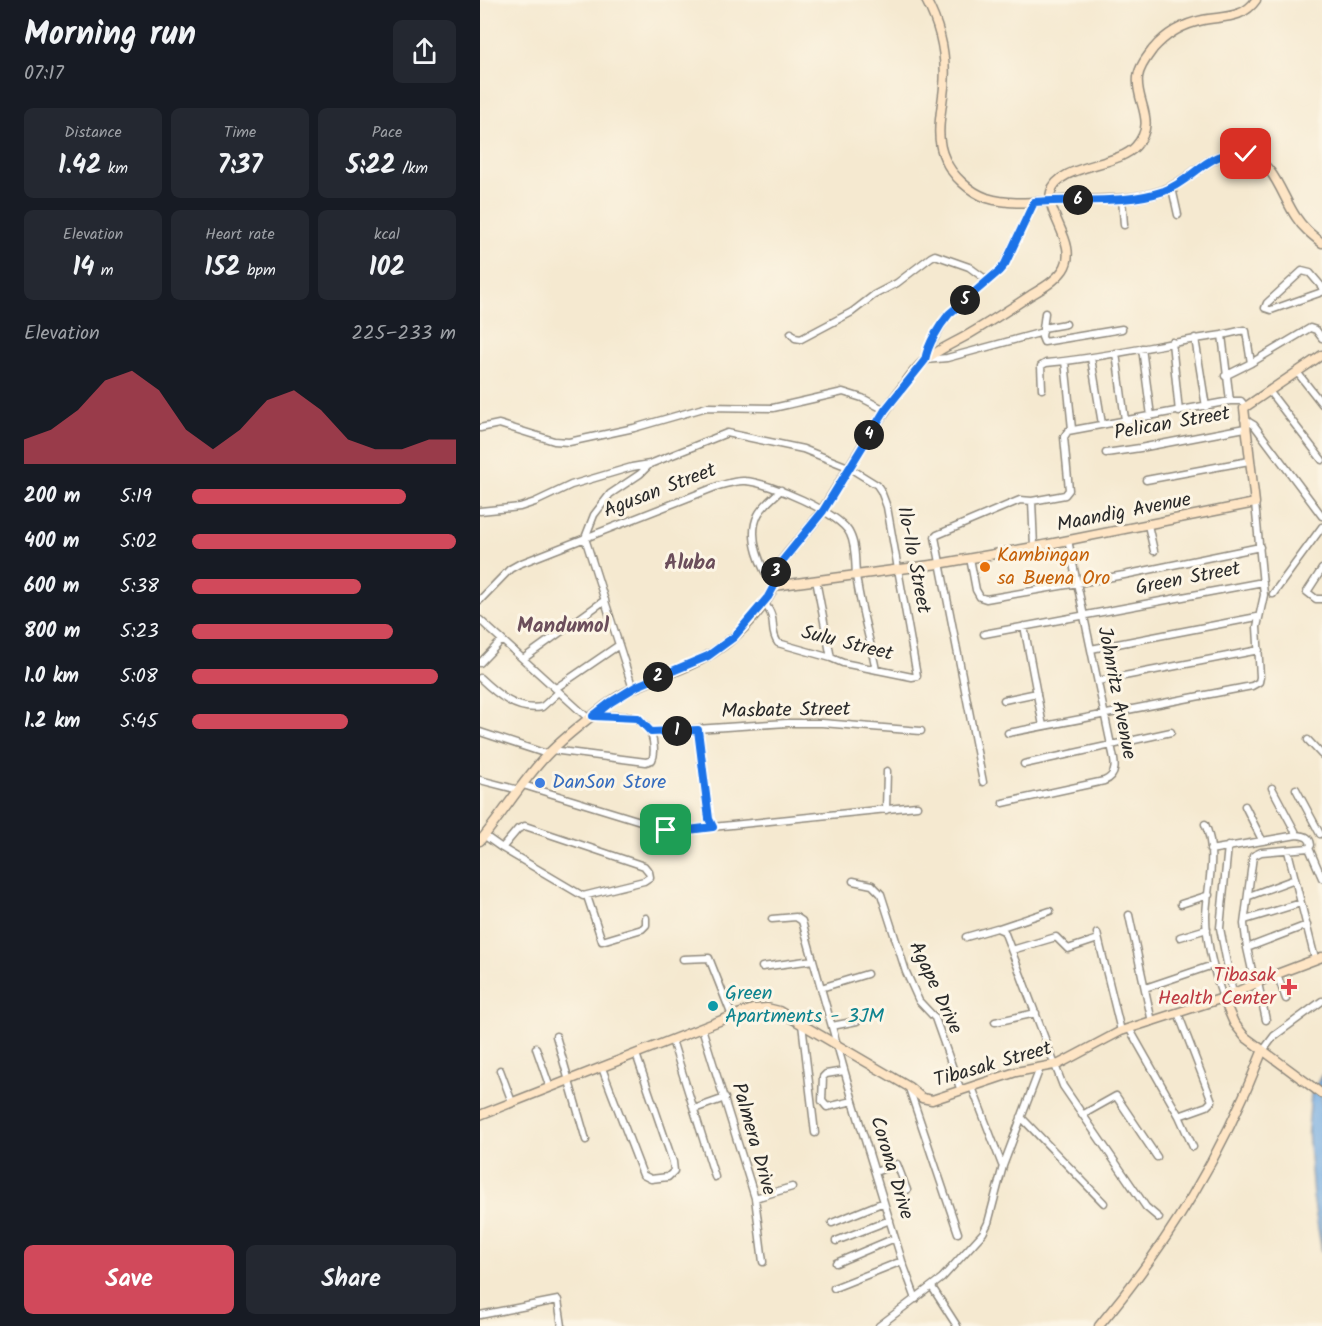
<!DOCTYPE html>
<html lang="en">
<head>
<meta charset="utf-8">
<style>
	:root { --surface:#171b24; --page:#242831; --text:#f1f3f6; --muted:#9ea1a6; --accent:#d1495b }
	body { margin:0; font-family:Kalam,sans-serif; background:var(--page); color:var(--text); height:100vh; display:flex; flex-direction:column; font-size:22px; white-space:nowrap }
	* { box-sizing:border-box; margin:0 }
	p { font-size:20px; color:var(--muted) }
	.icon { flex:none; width:33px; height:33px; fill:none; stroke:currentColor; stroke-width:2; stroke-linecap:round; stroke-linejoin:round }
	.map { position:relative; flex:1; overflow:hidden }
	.side { display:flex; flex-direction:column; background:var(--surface); width:480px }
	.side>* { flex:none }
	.pin { position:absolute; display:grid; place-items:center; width:51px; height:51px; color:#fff; margin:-26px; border-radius:12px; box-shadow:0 3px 9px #0006 }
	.km { position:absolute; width:30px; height:30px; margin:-15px; border-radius:50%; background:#222; color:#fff; font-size:16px; line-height:30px; text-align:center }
	.round { display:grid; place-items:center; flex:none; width:63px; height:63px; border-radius:9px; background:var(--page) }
	.summary { display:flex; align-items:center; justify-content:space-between; height:102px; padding:0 24px }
	h1 { font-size:33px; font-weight:700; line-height:45px }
	.metrics { display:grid; grid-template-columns:repeat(3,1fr); gap:9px; height:102px; padding:6px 24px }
	.metrics div { display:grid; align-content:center; border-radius:9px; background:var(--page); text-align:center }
	.metrics b { font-size:26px; font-weight:700 }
	.metrics small { font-size:16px; font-weight:400 }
	.metrics p { font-size:16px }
	.chart { height:168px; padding:12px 24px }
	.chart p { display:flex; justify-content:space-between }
	.chart svg { width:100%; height:108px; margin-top:6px; fill:var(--accent); opacity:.7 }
	.button { display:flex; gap:12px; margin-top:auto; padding:12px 24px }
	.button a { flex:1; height:69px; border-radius:9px; background:var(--accent); color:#fff; font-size:24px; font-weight:700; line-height:69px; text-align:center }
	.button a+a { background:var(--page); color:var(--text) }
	ul { padding:0 24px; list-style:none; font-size:20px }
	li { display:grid; grid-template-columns:96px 72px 1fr; align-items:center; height:45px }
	li i { height:15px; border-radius:8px; background:var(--accent) }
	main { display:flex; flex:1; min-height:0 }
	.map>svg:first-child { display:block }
</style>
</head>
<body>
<main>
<section class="side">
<div class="summary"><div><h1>Morning run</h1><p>07:17</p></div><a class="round"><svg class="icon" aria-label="share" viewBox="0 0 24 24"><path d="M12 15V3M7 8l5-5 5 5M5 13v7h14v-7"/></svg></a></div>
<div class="metrics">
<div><p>Distance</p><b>1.42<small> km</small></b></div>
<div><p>Time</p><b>7:37</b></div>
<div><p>Pace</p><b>5:22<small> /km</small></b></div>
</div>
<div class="metrics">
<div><p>Elevation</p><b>14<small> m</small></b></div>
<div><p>Heart rate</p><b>152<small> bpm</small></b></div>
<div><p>kcal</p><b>102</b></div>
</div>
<div class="chart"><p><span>Elevation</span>225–233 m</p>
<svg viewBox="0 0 160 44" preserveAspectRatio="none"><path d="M0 44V34L10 30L20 22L30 10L40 6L50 14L60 30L70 38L80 30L90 18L100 14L110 22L120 34L130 38L140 38L150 34L160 34V44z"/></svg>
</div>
<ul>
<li><b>200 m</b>5:19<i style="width:81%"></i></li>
<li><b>400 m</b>5:02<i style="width:100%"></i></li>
<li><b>600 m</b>5:38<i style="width:64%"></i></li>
<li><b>800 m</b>5:23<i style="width:76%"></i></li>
<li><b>1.0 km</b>5:08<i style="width:93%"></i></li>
<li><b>1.2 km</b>5:45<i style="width:59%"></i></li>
</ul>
<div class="button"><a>Save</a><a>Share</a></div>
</section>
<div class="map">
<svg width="842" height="1326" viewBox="0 0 842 1326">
	<rect width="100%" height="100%" fill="#fcf5e5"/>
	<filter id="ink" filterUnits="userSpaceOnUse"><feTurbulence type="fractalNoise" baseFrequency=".0167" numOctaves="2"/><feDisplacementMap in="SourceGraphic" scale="12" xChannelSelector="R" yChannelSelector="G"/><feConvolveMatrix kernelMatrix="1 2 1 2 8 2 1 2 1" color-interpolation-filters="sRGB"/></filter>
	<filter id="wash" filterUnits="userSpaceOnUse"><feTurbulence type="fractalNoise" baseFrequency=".008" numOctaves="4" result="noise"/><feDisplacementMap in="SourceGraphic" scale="24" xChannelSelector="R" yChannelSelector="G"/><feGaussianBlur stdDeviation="1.35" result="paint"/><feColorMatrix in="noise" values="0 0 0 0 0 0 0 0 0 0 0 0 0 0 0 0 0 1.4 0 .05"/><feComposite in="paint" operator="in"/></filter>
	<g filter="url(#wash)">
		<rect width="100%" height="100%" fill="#f5e9d0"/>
		<path fill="#73abe2" stroke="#4f6b86" stroke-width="1.5" d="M 842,1074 L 842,1253 L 833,1196 L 828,1129 L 831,1095 Z"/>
	</g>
	<g filter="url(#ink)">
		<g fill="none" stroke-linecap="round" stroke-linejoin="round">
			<g stroke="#908a7e" stroke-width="9">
				<path id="street" d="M 692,188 L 698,215
					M 642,198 L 644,225
					M 554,202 L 522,268 L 466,317 L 448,350 L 445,360 L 467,358 L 563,332
					M 842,287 L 830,273 L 822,271 L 787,303 L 785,308 L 791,310 L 842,292
					M 565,313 L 562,337 L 564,342 L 642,329
					M 563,328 L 586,324
					M 311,333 L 315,338 L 321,339 L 372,312 L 394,295 L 417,283 L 451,257 L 455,255 L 489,267 L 508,281
					M 742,335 L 764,330 L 766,331 L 771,363
					M 715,338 L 726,407
					M 692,342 L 699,412
					M 662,348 L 671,416
					M 636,353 L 645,420
					M 611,358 L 622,424
					M 585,361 L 592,429
					M 817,372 L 842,404
					M 745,376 L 771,363 L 830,328 L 836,330 L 842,338
					M 562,389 L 561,366 L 566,363 C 625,358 683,343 742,335 L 750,401
					M 789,391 L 842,460
					M 764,419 L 774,425 L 842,516
					M 0,428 L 19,424 L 74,441 L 89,442 L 154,428 L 227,407 L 293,408 L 363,392 L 382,398 L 405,410
					M 626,453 L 660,448 L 765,428
					M 666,480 L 769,461
					M 0,511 L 40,507 L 55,502 L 91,485 L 152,467 L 170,464
					M 668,525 L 674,551
					M 554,547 L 552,501 L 585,495 L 589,490 L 584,437 L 588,431 L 750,401 L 761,401 L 765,406
					M 490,558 L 496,590 L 500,597 L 506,599 L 644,575 L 780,547
					M 842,569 L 827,592 L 836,599 L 842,599
					M 336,580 L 351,658
					M 294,586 C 281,569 267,537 278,515 C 283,505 293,498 301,490
					M 793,594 L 842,527
					M 0,600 L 30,569 L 39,564 L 238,486 C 247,484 256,480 265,481 C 288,482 361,513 370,534 C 376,546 375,562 376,575 C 380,607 390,639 396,670
					M 0,620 L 109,719
					M 544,626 L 563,726
					M 504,634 L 783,582
					M 611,649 L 777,617
					M 43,659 L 125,600
					M 0,663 L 22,640
					M 0,678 C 17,694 37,712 62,707 L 79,692
					M 618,681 L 779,650
					M 76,688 L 139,645
					M 153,689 L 105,538 L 114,515 L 130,494 L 160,474 L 170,464 L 247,433 L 323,449 L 368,467 L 397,485 L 401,491 L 407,507 L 437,676 L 432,677 L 363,663 L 351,658 L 298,643 C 288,629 299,620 284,603
					M 524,700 L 557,693
					M 218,730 L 229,819 L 233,827
					M 0,732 L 67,754
					M 171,732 L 307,723 L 342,723 L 441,731
					M 528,733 L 772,686 L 779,682 L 780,677 L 777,627 L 784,595 L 775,503
					M 828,740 L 842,755
					M 72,750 L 166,762 L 172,760 C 175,754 174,748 173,741 C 167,709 138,717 113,716
					M 544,764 L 691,732
					M 0,780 L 39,790
					M 503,782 L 455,537 L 457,535 L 540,500 L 552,501
					M 43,785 L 193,831 L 437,806
					M 792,788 L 817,835 C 824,836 830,836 831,845 L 829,848 L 842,878
					M 816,789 L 840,834
					M 523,803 L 624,781 C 640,775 634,759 631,745 L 588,540
					M 765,806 L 782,840
					M 406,810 L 407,771
					M 725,824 C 738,852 727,887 726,916 C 726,944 734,972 743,998
					M 45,826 L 164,866 L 169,872 L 170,877 L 164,881 L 103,896 L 22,848 L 38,829 Z
					M 5,836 L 22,848
					M 748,846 L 740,928 L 753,994
					M 730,850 L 817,835
					M 808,851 L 835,959
					M 373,881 L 392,885 L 401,894 L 426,972 L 439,1001 L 455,1018 L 481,1091
					M 107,896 L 122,941 L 162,929 L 166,925 L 166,918
					M 769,896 L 815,879
					M 701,904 L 729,895
					M 649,915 L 672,1022
					M 292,919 L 316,917 L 322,921 L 373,1101 L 422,1261 L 436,1299
					M 765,920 L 821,903
					M 519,928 L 570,911
					M 617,933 L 641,1031
					M 486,937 L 517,928 L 524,931 L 583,1086 L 666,1207 L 679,1218
					M 700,937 L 727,929
					M 767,948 L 827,925
					M 532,950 L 576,937 L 588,949 L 618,939
					M 203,959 L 229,958 L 252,1016
					M 282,967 L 333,960
					M 797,974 L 806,999
					M 778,983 L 786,1020
					M 775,984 L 767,948 L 764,924 L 773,856 L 781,852 L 829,848
					M 341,988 L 387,974
					M 665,988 L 733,965
					M 698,1013 L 732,1101 L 727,1106 L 699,1116
					M 515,1022 L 556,1013
					M 322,1024 L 335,1133
					M 352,1026 L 377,1021
					M 222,1028 L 275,1198 L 283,1262
					M 649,1028 L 699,1116 L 713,1147
					M 76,1036 L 106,1140
					M 192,1040 L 235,1177
					M 56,1048 L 70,1088
					M 782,1052 L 794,1036 L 842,1001
					M 122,1068 L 163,1175 L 171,1179 L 188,1177 L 194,1171 L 193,1162 L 156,1054
					M 20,1070 L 32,1102
					M 364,1071 L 346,1074 L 343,1077 L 342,1101 L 347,1107 L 373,1101
					M 492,1087 L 522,1165
					M 429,1088 L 478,1233
					M 214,1109 L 245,1098
					M 602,1115 L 636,1096 L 677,1157
					M 541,1117 L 624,1203
					M 395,1172 L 417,1164 L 427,1190
					M 275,1198 L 312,1187
					M 352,1223 L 404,1202
					M 356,1241 L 410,1220
					M 356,1263 L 415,1238
					M 452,1287 L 477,1326
					M 354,1288 L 422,1261
					M 0,1315 L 78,1300 L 82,1326
					M 399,1326 L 462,1278 L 503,1233 L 508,1223 L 523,1166 L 560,1068"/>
			</g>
			<g stroke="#908a7e" stroke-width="11">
				<path id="secondary" d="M 446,0 C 461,28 467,56 464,87 C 462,110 454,137 465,159 C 472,176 490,192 507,198 C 533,206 558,201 584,200 C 616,199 652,202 683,191 C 714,180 731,146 767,155 C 794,161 802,197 816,217 C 823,228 832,235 842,243
					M 294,586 L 458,564 L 554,547 L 775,503 L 764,408 L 842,355
					M 0,841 C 23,814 42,781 67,755 C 85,736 109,718 130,702 C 154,685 181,678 208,666 C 241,652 275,623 292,591 C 297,583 295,574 299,565 C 313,545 331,529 344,508 C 369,468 392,428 420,390 C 427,381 434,369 443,362 C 455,351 472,344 486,336 C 508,323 530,309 551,295 C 563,288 575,281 583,270 C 600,245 565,214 571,192 C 578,164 638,167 656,146 C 678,121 655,102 658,77 C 659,67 667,57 673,49 C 686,34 703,24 723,20 C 743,16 763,19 776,0
					M 743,998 L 754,1023 L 765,1037 L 842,1094
					M 0,1115 L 252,1016 L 273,1009 L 287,1008 L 299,1011 L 429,1087 L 442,1098 L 452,1100 L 536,1072 L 579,1064 L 641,1031 L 743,998 L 797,974 L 842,957
					M 619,1326 C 690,1241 742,1155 782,1052"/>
			</g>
			<use href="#street" stroke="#fff" stroke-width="6"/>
			<use href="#secondary" stroke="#fee5c5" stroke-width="8"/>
		</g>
	</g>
	<g fill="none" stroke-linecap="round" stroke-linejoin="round" filter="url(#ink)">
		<g stroke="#fff" stroke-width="12">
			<path id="route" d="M 186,830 L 200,831 L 233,827 L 229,819 L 218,730 L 171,732 L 158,718 L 113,716 L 131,702 L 157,686 L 228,656 L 254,637 L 288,597 L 294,586 L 296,571 L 299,565 L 343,511 L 405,410 L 445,360 C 448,344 459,326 469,314 L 519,271 L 525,264 L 554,202 C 596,198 643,205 684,191 C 716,179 728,148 766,154"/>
		</g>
		<use href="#route" stroke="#1a73e8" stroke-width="8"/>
	</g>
	<circle fill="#e8710a" stroke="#fcf5e5" stroke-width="2" cx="505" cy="567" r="6"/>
	<circle fill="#3f7fe0" stroke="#fcf5e5" stroke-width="2" cx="60" cy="783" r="6"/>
	<path fill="#e0444e" stroke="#fcf5e5" stroke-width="2" d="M806 978h6v6h6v6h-6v6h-6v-6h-6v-6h6z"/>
	<circle fill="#0f9aa8" stroke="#fcf5e5" stroke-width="2" cx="233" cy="1006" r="6"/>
	<g text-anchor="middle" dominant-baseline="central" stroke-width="6" stroke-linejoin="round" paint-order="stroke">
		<g font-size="20" fill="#2b2b2b" stroke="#fcf5e5">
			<text transform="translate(692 424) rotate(-10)">Pelican Street</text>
			<text transform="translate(180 491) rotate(-21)">Agusan Street</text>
			<text transform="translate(644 513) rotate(-11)">Maandig Avenue</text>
			<text transform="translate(433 560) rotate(79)">Ilo-Ilo Street</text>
			<text transform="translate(708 579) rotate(-11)">Green Street</text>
			<text transform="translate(367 644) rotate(14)">Sulu Street</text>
			<text transform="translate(636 693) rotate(79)">Johnritz Avenue</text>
			<text transform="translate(306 711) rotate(-1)">Masbate Street</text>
			<text transform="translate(455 988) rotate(65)">Agape Drive</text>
			<text transform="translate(513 1065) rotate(-16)">Tibasak Street</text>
			<text transform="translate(273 1139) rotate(74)">Palmera Drive</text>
			<text transform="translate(411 1168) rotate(73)">Corona Drive</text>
		</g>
		<g font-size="20" fill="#c56008" stroke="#fcf5e5" text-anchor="start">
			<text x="517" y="556">Kambingan<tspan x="517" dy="23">sa Buena Oro</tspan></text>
		</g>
		<g font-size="20" fill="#366cbe" stroke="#fcf5e5" text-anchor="start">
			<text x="72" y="783">DanSon Store</text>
		</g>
		<g font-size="20" fill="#be3a42" stroke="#fcf5e5" text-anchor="end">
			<text x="796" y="976">Tibasak<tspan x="796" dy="23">Health Center</tspan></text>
		</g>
		<g font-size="20" fill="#0d838f" stroke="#fcf5e5" text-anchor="start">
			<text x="245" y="994">Green<tspan x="245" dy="23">Apartments - 3JM</tspan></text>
		</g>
		<g font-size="21" font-weight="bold" fill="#6b4e5b" stroke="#fcf5e5">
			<text x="210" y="563">Aluba</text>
			<text x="83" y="626">Mandumol</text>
		</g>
	</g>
</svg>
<div class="pin" style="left:186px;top:830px;background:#1e9e55"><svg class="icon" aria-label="arrive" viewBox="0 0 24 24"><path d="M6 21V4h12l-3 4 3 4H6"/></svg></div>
<div class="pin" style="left:766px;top:154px;background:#d93025"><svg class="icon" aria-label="check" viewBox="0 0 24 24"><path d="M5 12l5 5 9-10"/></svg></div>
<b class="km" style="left:197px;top:731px">1</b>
<b class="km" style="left:178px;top:677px">2</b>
<b class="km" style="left:296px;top:572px">3</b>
<b class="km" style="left:389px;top:435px">4</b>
<b class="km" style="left:485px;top:300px">5</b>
<b class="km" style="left:598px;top:200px">6</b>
</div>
</main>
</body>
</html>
